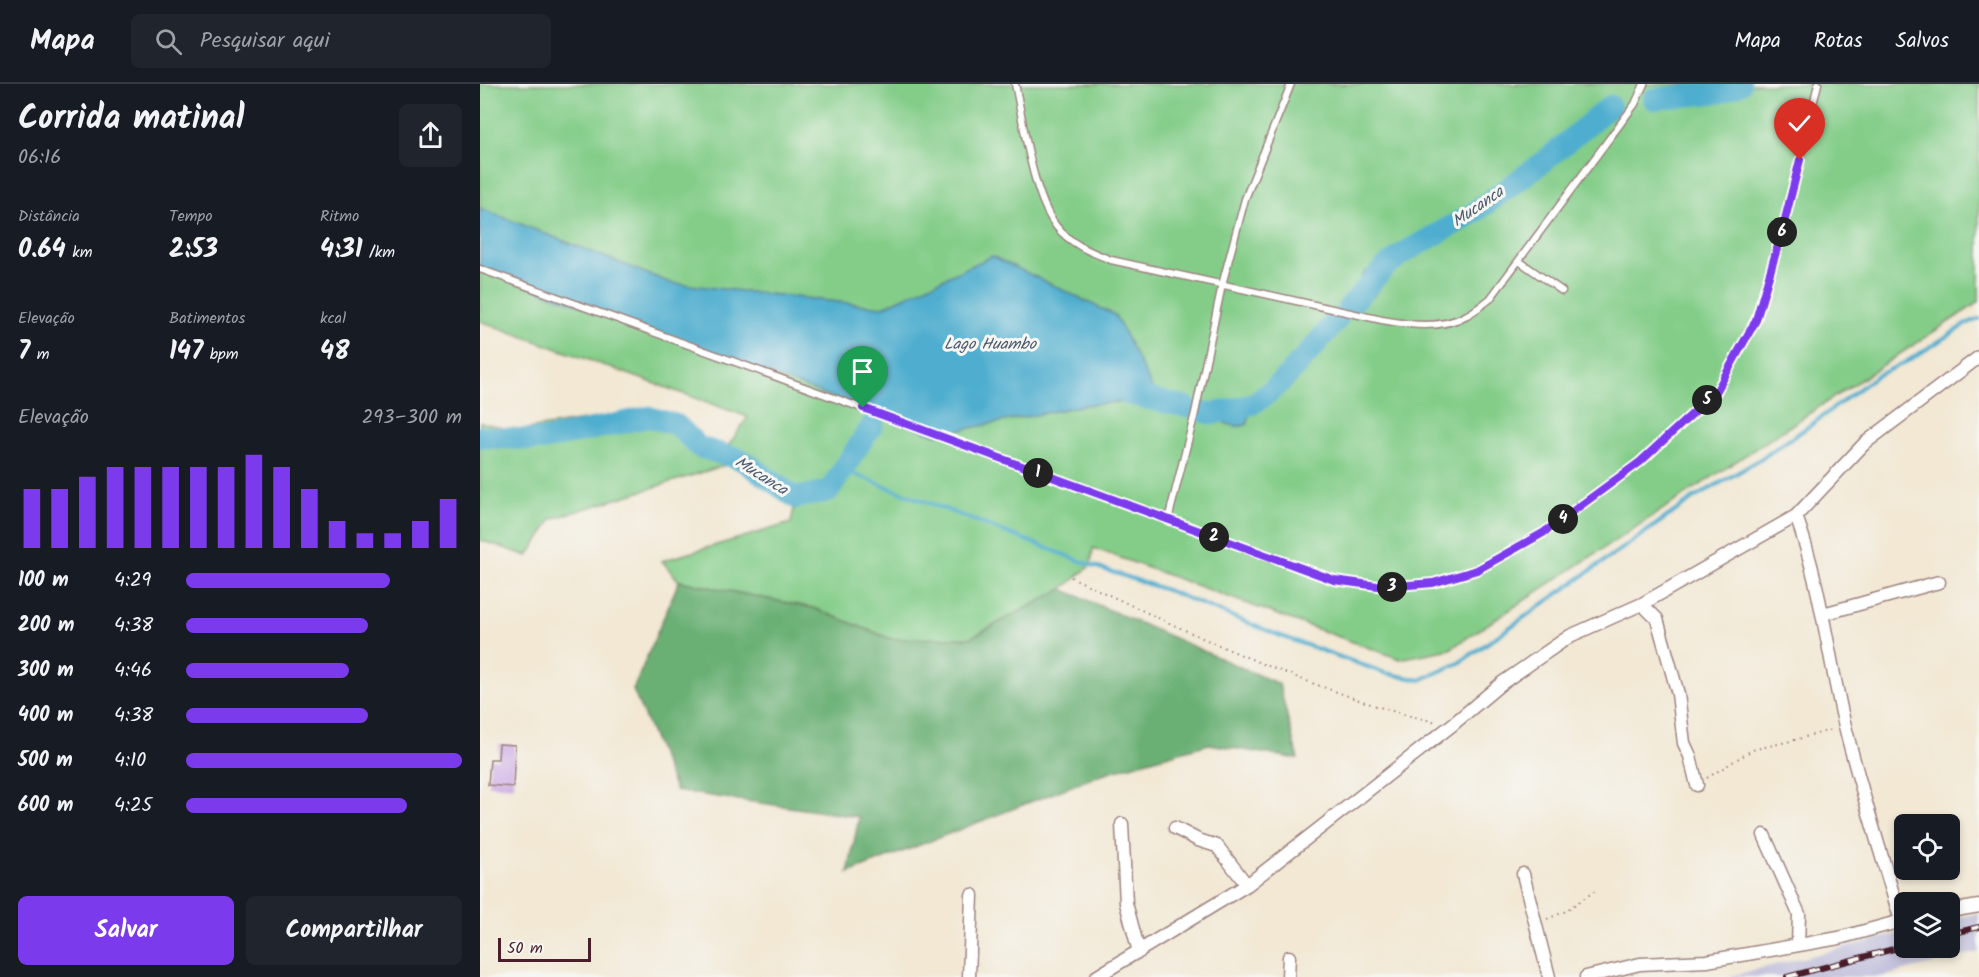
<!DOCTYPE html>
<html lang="pt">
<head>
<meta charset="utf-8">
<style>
	:root { --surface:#171b24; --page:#20242c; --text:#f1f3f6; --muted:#9ea1a6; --line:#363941; --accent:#7c3aed }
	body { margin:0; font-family:Kalam,sans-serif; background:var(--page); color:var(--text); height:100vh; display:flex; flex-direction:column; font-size:22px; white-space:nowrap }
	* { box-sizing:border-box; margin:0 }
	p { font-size:20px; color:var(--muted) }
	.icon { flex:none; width:33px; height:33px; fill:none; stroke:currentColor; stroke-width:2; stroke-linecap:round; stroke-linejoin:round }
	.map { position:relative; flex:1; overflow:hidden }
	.side { display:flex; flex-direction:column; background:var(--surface); width:480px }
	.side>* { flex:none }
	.fabs { position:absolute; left:1414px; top:730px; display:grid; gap:12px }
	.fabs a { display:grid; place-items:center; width:66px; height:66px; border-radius:9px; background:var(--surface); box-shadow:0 3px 9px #0003; font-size:30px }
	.scale { position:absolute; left:18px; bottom:15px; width:93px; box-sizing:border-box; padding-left:6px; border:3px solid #4a1f2b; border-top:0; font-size:16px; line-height:21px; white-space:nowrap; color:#4a1f2b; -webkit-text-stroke:4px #f6f6f2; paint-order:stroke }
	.pin { position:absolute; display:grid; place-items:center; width:51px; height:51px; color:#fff; margin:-62px -26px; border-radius:50% 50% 50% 0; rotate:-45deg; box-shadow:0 0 6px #0007 }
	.pin .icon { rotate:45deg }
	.km { position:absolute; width:30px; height:30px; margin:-15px; border-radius:50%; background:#222; color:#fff; font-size:16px; line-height:30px; text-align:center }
	.round { display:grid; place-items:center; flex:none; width:63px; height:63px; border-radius:9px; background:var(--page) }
	.headline { display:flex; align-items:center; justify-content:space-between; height:102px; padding:0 18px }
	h1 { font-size:33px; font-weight:800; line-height:45px }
	.metrics { display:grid; grid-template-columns:repeat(3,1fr); gap:9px; height:102px; padding:6px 18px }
	.metrics div { display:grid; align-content:center }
	.metrics b { font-size:26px; font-weight:800 }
	.metrics small { font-size:16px; font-weight:400 }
	.metrics p { font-size:16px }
	.chart { height:168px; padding:12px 18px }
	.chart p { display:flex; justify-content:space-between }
	.chart svg { width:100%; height:108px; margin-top:6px; stroke:var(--accent); stroke-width:6 }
	.primary-button { display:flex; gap:12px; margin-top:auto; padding:12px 18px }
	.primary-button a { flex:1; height:69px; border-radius:9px; background:var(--accent); color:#fff; font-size:24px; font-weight:800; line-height:69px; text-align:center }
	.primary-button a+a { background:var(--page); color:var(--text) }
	ul { padding:0 18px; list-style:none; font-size:20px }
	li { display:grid; grid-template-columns:96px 72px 1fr; align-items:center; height:45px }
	li i { height:15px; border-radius:8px; background:var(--accent) }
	header { display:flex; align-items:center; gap:36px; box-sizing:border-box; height:84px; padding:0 30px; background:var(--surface); border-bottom:2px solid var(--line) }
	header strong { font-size:28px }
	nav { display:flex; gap:33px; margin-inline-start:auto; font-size:21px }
	.search { width:420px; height:54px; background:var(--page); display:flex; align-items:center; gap:15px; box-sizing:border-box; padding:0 21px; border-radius:9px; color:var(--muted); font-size:22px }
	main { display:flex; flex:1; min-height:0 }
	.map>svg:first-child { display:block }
</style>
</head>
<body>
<header>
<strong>Mapa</strong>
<div class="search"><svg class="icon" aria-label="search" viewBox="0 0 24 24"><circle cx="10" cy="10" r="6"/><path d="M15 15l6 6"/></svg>Pesquisar aqui</div>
<nav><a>Mapa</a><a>Rotas</a><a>Salvos</a></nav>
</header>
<main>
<section class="side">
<div class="headline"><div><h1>Corrida matinal</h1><p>06:16</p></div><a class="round"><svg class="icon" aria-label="share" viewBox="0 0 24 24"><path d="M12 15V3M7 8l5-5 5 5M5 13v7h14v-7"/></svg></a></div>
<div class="metrics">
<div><p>Distância</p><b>0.64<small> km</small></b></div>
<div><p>Tempo</p><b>2:53</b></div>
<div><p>Ritmo</p><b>4:31<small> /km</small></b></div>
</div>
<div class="metrics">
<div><p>Elevação</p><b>7<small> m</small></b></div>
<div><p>Batimentos</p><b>147<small> bpm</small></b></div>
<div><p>kcal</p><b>48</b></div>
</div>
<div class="chart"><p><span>Elevação</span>293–300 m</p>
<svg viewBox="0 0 160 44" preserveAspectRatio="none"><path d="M5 44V20M15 44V20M25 44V15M35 44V11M45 44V11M55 44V11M65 44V11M75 44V11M85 44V6M95 44V11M105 44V20M115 44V33M125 44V38M135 44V38M145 44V33M155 44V24"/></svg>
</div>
<ul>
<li><b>100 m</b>4:29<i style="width:74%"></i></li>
<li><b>200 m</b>4:38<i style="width:66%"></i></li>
<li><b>300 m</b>4:46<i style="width:59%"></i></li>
<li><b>400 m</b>4:38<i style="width:66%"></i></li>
<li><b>500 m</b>4:10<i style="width:100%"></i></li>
<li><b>600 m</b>4:25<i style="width:80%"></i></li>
</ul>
<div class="primary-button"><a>Salvar</a><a>Compartilhar</a></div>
</section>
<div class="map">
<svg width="1499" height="893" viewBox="0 0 1499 893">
	<rect width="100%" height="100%" fill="#f6f6f2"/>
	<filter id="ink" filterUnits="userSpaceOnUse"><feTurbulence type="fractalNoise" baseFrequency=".0167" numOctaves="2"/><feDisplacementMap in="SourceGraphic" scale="12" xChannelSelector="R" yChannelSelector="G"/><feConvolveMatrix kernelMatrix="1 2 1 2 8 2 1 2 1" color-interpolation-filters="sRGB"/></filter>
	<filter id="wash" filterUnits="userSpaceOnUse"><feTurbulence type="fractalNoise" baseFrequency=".008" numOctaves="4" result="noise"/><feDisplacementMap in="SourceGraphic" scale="24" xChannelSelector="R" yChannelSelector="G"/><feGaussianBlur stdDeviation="1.35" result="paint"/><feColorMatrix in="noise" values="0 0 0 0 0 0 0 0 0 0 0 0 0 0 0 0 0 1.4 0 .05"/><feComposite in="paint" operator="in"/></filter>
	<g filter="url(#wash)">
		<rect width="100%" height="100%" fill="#f2e8d4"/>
		<path fill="#c3c1dc" d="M 1499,829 L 1499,868 L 1401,893 L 1247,893 L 1425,848 L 1425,864 L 1470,864 L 1470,836 Z"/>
		<path fill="#84cd89" stroke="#67765a" stroke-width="1.5" d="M 0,0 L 1499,0 L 1499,218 L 970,565 L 920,575 L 613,464 L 611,481 L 582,505 L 490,554 L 411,555 L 333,524 L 199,497 L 182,477 L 311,439 L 316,414 L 262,376 L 72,435 L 48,472 L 0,456 L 0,338 L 35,347 L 167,326 L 189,329 L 231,362 L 246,365 L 268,333 L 0,237 Z"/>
		<path fill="#6bb075" stroke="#5a6850" stroke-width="1.5" d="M 199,497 L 333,524 L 411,555 L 490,554 L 582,505 L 799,600 L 818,675 L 729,660 L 625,689 L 368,789 L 379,733 L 196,707 L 153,606 Z"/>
		<path fill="#50aecf" stroke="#4d667d" stroke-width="1.5" d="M 0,124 L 191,199 L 403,223 L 512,172 L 635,231 L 678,315 L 605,321 L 456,351 L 0,185 Z
			M 901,180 L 905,183 C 904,188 901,192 900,197 C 898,211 891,218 875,217 C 874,207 879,195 886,187 L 893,186 Z
			M 749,318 L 770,320 L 768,340 C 754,346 743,339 732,330 L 733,323 Z"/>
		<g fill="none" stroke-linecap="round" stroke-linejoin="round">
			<path stroke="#50aecf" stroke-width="4" d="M 363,386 L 611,481 L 689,507 L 798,551 L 905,589 L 940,596 L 979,579 L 1214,414 L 1276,378 L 1331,341 L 1396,292 L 1426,278 L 1488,239 L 1499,235"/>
			<path stroke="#50aecf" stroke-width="22" d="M 1174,15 L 1242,8 L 1260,0
				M 868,224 L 905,183 L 925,168 L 991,131 L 1063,78 L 1130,22
				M 648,310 L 706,323
				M 726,328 L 732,330 C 744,327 757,325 769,321 C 797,310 836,259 857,236
				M 0,353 L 62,356 L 169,333 L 197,341 L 219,363 L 262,376 L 316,414 L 349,407 L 393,340"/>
		</g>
		<g id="blocks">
			<path fill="#c199e1" d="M 19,660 L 35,661 L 33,703 L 8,701 L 10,675 L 18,675 Z"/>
		</g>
	</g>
	<g filter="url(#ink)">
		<use href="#blocks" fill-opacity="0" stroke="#9e8480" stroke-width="1.5"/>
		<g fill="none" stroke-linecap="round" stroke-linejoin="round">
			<g stroke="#9e8480" stroke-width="9">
				<path id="service" d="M 535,0 C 544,40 552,110 576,142 C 590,160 611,168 631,176 L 902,236 C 930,241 961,246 987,231 C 995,227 1003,220 1010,215 L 1155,20 L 1164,0
					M 1039,177 L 1082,207
					M 0,185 L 854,496 L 905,503 L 953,499 L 997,486 L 1063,449 L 1160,378 L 1236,308 L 1276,236 L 1301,151 L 1338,0
					M 688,436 L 715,329 L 742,201 L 765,115 L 811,0"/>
			</g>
			<g stroke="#9e8480" stroke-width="15">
				<path id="minor" d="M 1316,432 C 1341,501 1348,572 1365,642 C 1381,707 1402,772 1421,837
					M 1162,520 L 1177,535 L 1198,610 L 1204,659 L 1210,672 L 1217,701
					M 1343,530 L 1459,498
					M 642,740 L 646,819 L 659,868
					M 695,744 L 718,756 L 737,762 L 767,801
					M 1284,751 L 1319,830 L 1318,861
					M 1043,790 L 1069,893
					M 1470,827 L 1499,822
					M 489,893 L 492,811
					M 616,893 L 767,801 L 972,641 L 1022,599 L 1090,552 L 1162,520 L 1316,432 L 1385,359 L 1499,273
					M 808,893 L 809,873
					M 1106,893 L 1160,880 L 1227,877 L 1359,854 L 1425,836"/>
			</g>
			<path stroke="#9e8480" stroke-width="2" stroke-dasharray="1.5 4.5" stroke-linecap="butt" d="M 591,493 C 678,534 765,576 857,608 C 890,620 923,632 958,638
				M 1227,694 L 1272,666 L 1311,657 L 1354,645
				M 1067,835 L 1084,828 L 1118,805"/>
			<use href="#service" stroke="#fff" stroke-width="6"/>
			<use href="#minor" stroke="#fff" stroke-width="12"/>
			<g stroke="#4a1f2b" stroke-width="6">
				<path id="rail" d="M 1470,850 L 1499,843
					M 1307,893 L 1425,862"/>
			</g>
			<use href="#rail" stroke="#f6f6f2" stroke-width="4" stroke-dasharray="11" stroke-linecap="butt"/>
		</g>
	</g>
	<g fill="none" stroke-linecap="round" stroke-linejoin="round" filter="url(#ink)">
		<g stroke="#fff" stroke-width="12">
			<path id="route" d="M 383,324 L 854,496 L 905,503 L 953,499 L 997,486 L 1063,449 L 1160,378 L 1236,308 L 1276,236 L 1301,151 L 1320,76"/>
		</g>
		<use href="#route" stroke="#7c3aed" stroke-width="8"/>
	</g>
	<g text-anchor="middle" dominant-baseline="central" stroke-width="6" stroke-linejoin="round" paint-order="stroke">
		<g font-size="16" font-style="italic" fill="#4c586d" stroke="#f6f6f2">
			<text transform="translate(998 123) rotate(-35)">Mucanca</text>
			<text x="510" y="260">Lago Huambo</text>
			<text transform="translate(281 392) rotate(32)">Mucanca</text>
		</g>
	</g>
</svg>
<div class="fabs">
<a><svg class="icon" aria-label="locate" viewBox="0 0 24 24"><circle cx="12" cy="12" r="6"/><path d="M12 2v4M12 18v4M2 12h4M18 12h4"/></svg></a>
<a><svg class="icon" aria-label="layers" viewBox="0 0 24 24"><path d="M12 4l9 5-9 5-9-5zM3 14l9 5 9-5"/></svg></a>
</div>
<div class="scale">50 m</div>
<div class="pin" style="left:383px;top:324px;background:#1e9e55"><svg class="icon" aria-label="arrive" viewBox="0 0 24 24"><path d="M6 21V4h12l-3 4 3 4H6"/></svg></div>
<div class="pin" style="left:1320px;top:76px;background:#d93025"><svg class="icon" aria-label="check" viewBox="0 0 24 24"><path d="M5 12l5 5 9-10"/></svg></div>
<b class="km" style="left:558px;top:389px">1</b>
<b class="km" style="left:734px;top:453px">2</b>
<b class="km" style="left:912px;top:503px">3</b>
<b class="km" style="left:1083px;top:435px">4</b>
<b class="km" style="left:1227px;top:316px">5</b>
<b class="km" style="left:1302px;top:148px">6</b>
</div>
</main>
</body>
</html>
